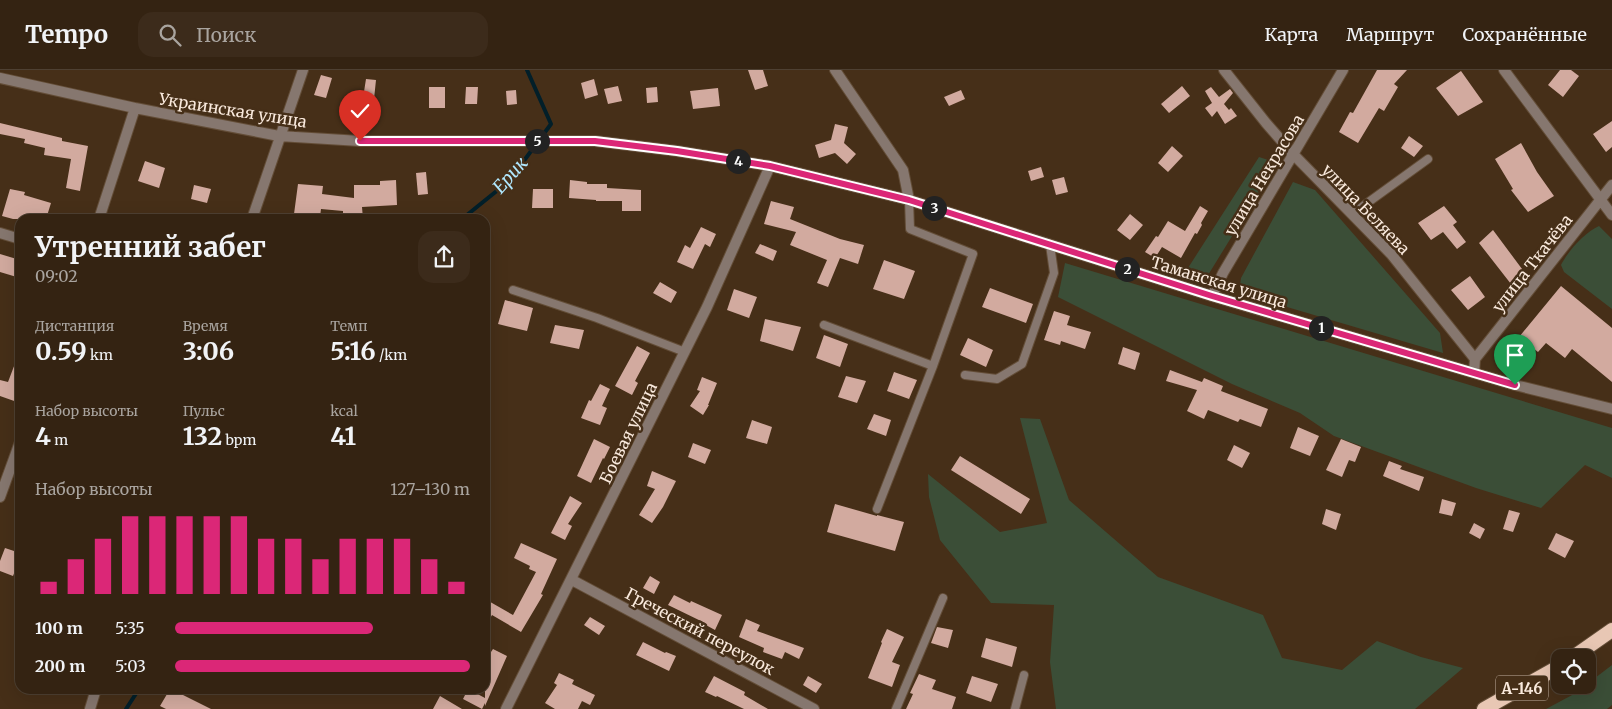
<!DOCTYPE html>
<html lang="ru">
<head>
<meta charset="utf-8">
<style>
	:root { --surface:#342312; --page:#3c2b1b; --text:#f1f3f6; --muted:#a9a49f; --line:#4e4032; --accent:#db2777 }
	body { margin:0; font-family:Merriweather,serif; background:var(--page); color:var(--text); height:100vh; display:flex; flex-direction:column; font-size:19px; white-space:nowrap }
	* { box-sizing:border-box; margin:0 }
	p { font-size:16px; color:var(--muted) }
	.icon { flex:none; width:28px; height:28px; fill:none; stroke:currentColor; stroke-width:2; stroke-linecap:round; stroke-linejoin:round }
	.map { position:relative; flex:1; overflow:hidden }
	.details { position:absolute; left:15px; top:144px; width:475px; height:480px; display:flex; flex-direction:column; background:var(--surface); border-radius:15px; box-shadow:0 5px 20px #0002,0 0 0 1px var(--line) }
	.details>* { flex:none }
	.tools { position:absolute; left:1551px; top:579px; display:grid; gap:10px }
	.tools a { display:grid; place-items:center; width:45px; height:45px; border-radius:10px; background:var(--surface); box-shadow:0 5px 20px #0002,0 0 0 1px var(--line); font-size:25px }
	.pin { position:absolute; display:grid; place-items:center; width:42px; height:42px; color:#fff; margin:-51px -21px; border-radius:50% 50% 50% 0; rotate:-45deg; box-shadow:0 0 5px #0007 }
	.pin .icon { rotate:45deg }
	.km { position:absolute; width:25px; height:25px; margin:-12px; border-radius:50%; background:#222; color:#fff; font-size:14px; line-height:25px; text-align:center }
	.round { display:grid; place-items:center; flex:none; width:52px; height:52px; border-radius:15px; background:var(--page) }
	.summary { display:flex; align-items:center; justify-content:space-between; height:85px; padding:0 20px }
	h1 { font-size:28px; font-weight:700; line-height:38px }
	.stats { display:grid; grid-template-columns:repeat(3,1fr); gap:8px; height:85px; padding:5px 20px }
	.stats div { display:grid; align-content:center }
	.stats b { font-size:25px; font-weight:700 }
	.stats small { font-size:14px; font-weight:400 }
	.stats p { font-size:14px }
	.chart { height:140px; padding:10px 20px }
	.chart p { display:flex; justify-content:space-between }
	.chart svg { width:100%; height:90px; margin-top:5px; stroke:var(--accent); stroke-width:6 }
	ul { padding:0 20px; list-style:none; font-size:16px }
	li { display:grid; grid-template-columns:80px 60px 1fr; align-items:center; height:38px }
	li i { height:12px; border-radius:6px; background:var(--accent) }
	header { display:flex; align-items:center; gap:30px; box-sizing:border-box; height:70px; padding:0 25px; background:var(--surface); border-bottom:1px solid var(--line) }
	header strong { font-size:24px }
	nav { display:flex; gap:28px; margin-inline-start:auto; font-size:18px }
	.search { width:350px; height:45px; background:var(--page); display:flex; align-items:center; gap:12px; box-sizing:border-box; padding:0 18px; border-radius:15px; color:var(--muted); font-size:19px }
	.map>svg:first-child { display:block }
</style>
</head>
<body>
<header>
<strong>Tempo</strong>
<div class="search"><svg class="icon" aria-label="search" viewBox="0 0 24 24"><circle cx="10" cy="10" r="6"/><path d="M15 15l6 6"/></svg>Поиск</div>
<nav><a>Карта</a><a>Маршрут</a><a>Сохранённые</a></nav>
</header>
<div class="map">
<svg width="1612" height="639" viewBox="0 0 1612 639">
	<rect width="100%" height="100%" fill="#462f18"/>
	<path fill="#3b4e37" d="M 1259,87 L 1277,93 L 1205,210 L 1188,198 Z
		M 1293,112 L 1315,120 L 1440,263 L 1443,283 L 1239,223 L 1241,208 Z
		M 1599,156 L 1612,169 L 1612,239 L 1564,202 L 1561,195 C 1568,181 1585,162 1599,156 Z
		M 1065,193 L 1612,358 L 1612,408 L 1585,395 L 1541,438 L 1476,418 L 1334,366 L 1300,343 L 1232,314 L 1058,227 Z
		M 1020,348 L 1040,349 L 1069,430 L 1158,507 L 1263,545 L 1282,588 L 1342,600 L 1377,571 L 1421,587 L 1463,598 L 1415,639 L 1056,639 L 1050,592 L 1054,535 L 991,533 L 940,470 L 929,427 L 928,404 L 1000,462 L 1047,453 Z
		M 1612,595 L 1612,635 L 1607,639 L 1546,639 L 1574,624 Z"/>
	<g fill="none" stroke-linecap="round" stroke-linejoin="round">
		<path stroke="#021f29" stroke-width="4" d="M 462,149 L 509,111 L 551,54 L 527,0
			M 126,639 L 139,619"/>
	</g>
	<path fill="#d2aa9f" d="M 748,0 L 763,0 L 768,16 L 755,20 Z
		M 1377,0 L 1407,0 L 1394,14 L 1398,17 L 1384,41 L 1379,38 L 1358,73 L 1339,62 L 1350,42 L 1353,43 Z
		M 1560,0 L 1571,0 L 1579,6 L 1563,27 L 1548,15 Z
		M 1461,1 L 1483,32 L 1458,46 L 1436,18 Z
		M 321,5 L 332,8 L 326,28 L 314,25 Z
		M 366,9 L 376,10 L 374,29 L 363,28 Z
		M 594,9 L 598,25 L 585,29 L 581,13 Z
		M 618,16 L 622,31 L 608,34 L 604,19 Z
		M 1182,16 L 1190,26 L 1169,43 L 1161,34 Z
		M 429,17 L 445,17 L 445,38 L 429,38 Z
		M 466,17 L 478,17 L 477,34 L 465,34 Z
		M 657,17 L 658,32 L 647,33 L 646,18 Z
		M 1211,17 L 1219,27 L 1230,19 L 1233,23 L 1224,34 L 1229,40 L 1231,38 L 1237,46 L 1225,54 L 1217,41 L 1212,47 L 1205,38 L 1212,33 L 1205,21 Z
		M 718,18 L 720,36 L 693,39 L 690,21 Z
		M 516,20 L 517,34 L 507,35 L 506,21 Z
		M 961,20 L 965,29 L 949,36 L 944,27 Z
		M 1612,51 L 1612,77 L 1606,82 L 1593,64 Z
		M 0,53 L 62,68 L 62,71 L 88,76 L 80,121 L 66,118 L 71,89 L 44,85 L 45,78 L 24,73 L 25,69 L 0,64 Z
		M 835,54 L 848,57 L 844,73 L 856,84 L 847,94 L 835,83 L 819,88 L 815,75 L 831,70 Z
		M 1409,66 L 1423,76 L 1414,87 L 1401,78 Z
		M 1521,73 L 1537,102 L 1554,126 L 1528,142 L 1511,120 L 1513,119 L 1495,89 Z
		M 1172,76 L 1183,86 L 1168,102 L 1158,93 Z
		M 145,91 L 165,98 L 159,118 L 138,111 Z
		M 1041,97 L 1044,107 L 1031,111 L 1028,101 Z
		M 426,102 L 428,124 L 418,125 L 416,103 Z
		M 1064,107 L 1068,122 L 1056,125 L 1052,110 Z
		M 396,110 L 397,135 L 362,137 L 363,149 L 343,149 L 343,141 L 321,139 L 320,147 L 294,144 L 298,114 L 323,116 L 322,124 L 354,128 L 354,115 L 380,115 L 380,111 Z
		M 570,110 L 587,112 L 587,114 L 607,114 L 607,118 L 641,120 L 641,141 L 622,141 L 622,131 L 596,131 L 596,130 L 569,128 Z
		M 194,115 L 211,119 L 207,133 L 191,129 Z
		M 10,119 L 25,122 L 24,125 L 51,133 L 46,149 L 13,149 L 2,146 Z
		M 533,119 L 553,119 L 553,138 L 532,138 Z
		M 771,131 L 794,137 L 790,149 L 840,169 L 864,175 L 858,194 L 840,188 L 828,217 L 817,213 L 827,190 L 790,175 L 796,162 L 764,154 Z
		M 1200,136 L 1208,141 L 1201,153 L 1202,155 L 1197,164 L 1195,163 L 1181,188 L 1162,177 L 1155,188 L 1145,182 L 1156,166 L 1158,167 L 1168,151 L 1185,161 Z
		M 1444,136 L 1457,152 L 1453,155 L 1466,172 L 1457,179 L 1443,162 L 1431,170 L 1418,153 Z
		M 1130,144 L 1143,155 L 1130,170 L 1117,160 Z
		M 701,157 L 716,164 L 710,177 L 705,174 L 693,199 L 677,192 L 685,175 L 690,178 Z
		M 1493,160 L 1525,203 L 1511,214 L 1479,173 Z
		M 760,174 L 777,181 L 773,191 L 755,183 Z
		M 0,184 L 20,190 L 20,208 L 0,202 Z
		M 884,190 L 915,201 L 904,229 L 873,219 Z
		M 1470,206 L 1485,227 L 1468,240 L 1451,220 Z
		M 660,212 L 677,222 L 671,233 L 653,223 Z
		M 1561,216 L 1612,258 L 1612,312 L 1572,279 L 1565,288 L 1546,273 L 1538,282 L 1519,267 Z
		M 990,218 L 1033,234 L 1026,253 L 982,237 Z
		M 734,219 L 757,227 L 749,248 L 727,240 Z
		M 505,230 L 533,238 L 527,261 L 498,254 Z
		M 1054,241 L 1070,246 L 1067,255 L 1091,262 L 1085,279 L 1061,271 L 1060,275 L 1044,270 Z
		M 765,249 L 801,257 L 793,281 L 760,271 Z
		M 555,255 L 584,260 L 579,279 L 550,273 Z
		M 824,265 L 848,274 L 840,297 L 816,288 Z
		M 968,268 L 993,280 L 986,297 L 960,285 Z
		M 637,276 L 650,283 L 635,311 L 638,313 L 632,325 L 615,316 Z
		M 1123,277 L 1140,283 L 1135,300 L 1118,294 Z
		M 19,283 L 20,323 L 17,332 L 0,326 L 0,310 L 8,312 Z
		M 1170,300 L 1202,312 L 1204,308 L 1223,316 L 1221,321 L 1268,339 L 1261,357 L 1240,349 L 1238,352 L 1208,340 L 1204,349 L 1187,341 L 1197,320 L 1166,311 Z
		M 894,302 L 917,310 L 909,329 L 887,321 Z
		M 846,306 L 866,311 L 857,333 L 838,327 Z
		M 702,307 L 717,313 L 708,335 L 709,335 L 703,345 L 690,336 L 700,321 L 697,320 Z
		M 600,314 L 610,319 L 602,336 L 607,338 L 600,355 L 581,348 L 589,330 L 591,331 Z
		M 874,344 L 891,350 L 886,366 L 867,359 Z
		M 752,350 L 772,357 L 767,374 L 746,368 Z
		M 1298,357 L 1319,366 L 1310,386 L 1290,378 Z
		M 594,369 L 610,377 L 604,389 L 603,388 L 591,413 L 577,406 Z
		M 1341,369 L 1361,377 L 1355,392 L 1349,390 L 1342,407 L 1326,400 Z
		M 693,373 L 711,380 L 705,394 L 688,387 Z
		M 1234,375 L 1250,383 L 1242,398 L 1227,390 Z
		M 960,386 L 1030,429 L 1021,444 L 951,400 Z
		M 1389,391 L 1402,396 L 1400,399 L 1424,407 L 1419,421 L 1383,406 Z
		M 652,401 L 676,411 L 663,437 L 652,453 L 639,445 L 655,419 L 647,416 Z
		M 570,426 L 582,433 L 568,454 L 572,456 L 565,470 L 551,463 Z
		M 1442,429 L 1456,433 L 1452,446 L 1439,443 Z
		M 835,434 L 877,446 L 877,445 L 904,452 L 895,481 L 827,462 Z
		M 1326,439 L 1341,444 L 1336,460 L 1322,454 Z
		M 1509,440 L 1520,443 L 1513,462 L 1503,459 Z
		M 1474,453 L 1485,459 L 1480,469 L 1469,463 Z
		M 1556,463 L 1574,471 L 1565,488 L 1548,479 Z
		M 521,473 L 557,489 L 541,524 L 543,525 L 521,562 L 492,545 L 485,557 L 485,529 L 513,545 L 536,502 L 529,499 L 530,496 L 514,488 Z
		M 5,478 L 20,483 L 20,488 L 13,506 L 0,501 L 0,491 Z
		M 650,506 L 660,512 L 654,524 L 643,518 Z
		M 674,525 L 690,533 L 691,531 L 722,545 L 715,560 L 704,554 L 705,553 L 668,535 Z
		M 590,547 L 605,556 L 599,565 L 584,555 Z
		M 746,549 L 760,555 L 757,561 L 804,578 L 799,589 L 785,582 L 782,589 L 763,582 L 764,578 L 739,567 Z
		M 937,557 L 953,560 L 948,578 L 931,573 Z
		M 887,559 L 904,567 L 892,592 L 900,595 L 892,617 L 868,608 L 882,573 L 881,572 Z
		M 986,568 L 1017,577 L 1012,597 L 981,587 Z
		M 643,572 L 665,583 L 666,582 L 676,586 L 669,601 L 636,585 Z
		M 485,578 L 491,582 L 493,579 L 507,586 L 485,636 L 485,633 L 482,639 L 463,629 L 468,619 L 485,628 Z
		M 559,603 L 574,610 L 572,614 L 595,625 L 590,635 L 582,631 L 578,639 L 555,639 L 545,633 L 557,615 L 554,613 Z
		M 919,604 L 936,610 L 932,619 L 956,627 L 952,639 L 906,639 L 913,624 L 910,623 Z
		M 714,606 L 745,622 L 744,625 L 768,639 L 744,639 L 717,626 L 716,627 L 705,622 Z
		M 808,606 L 822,614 L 816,623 L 803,615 Z
		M 972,606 L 998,614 L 991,632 L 966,623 Z
		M 170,619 L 171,619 L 211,639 L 166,639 L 160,636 Z
		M 440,626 L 462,639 L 433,639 Z"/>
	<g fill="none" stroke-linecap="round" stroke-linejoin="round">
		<g stroke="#634d37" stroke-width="10">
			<path id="service" d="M 1352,144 L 1428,89
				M 513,220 L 597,248 L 685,282
				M 824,255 L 933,296 L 973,184 L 910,159 L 909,130
				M 965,305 L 997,309 L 1022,294 L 1054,203 L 1050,175
				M 877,439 L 933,296
				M 896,639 L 943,528
				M 1015,639 L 1024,605"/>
		</g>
		<g stroke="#634d37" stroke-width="12">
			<path id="minor" d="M 835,0 L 903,100 L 909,130
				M 1224,0 L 1266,53 L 1294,85 L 1391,184 L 1475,289 L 1474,303
				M 1504,0 L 1612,145
				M 0,8 L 135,38 L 279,66 L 360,71 L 595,71 L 677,81 L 770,96 L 909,130 L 1212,226 L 1515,315 L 1612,339
				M 99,149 L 135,38
				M 252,149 L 303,0
				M 0,163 L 20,169
				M 1212,226 L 1223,203 L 1343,0
				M 1475,289 L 1612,115
				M 0,427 L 20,372
				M 572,510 L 814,639
				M 90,639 L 96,619
				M 506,639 L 707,237 L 770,96"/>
		</g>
		<g stroke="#634d37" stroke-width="16">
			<path id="trunk" d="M 1572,588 L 1612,560
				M 1484,639 L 1560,596"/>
		</g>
		<use href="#service" stroke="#86776f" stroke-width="8"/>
		<use href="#minor" stroke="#86776f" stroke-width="10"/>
		<use href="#trunk" stroke="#e8c7b4" stroke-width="14"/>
	</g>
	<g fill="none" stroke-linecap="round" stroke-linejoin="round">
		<g stroke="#fff" stroke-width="10">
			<path id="route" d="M 360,71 L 595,71 L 677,81 L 770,96 L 909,130 L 1212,226 L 1515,315"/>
		</g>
		<use href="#route" stroke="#db2777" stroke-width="6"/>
	</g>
	<g text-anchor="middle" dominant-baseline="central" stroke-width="5" stroke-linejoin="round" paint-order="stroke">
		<rect fill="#462f18" stroke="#c3b1a1" stroke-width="1" x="1496" y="605.5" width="52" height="25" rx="4"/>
		<g font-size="15" font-weight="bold" fill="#f9e9dc">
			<text x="1522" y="618">А-146</text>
		</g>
		<g font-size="16" fill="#f9e9dc" stroke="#462f18">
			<text transform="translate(233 40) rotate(9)">Украинская улица</text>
			<text transform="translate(1264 105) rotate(-59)">улица Некрасова</text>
			<text transform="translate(1366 139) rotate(46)">улица Беляева</text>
			<text transform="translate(1532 193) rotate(-52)">улица Ткачёва</text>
			<text transform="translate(1219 212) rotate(17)">Таманская улица</text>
			<text transform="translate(628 363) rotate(-64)">Боевая улица</text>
			<text transform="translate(700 561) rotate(28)">Греческий переулок</text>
		</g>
		<g font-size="18" font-style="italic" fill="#b0e7fd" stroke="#462f18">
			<text transform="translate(510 105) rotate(-48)">Ерик</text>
		</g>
	</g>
</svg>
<div class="tools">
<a><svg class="icon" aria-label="locate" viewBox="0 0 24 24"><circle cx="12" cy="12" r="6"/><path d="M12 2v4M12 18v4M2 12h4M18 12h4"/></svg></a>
</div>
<div class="pin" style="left:1515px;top:315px;background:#1e9e55"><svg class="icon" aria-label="arrive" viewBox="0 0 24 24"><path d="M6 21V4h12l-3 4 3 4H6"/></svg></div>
<div class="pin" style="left:360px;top:71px;background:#d93025"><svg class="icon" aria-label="check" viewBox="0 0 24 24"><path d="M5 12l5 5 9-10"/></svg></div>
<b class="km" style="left:1321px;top:258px">1</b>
<b class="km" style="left:1127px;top:199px">2</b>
<b class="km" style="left:934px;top:138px">3</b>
<b class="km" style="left:738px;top:91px">4</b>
<b class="km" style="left:537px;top:71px">5</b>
<section class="details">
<div class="summary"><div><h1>Утренний забег</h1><p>09:02</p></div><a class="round"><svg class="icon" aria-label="share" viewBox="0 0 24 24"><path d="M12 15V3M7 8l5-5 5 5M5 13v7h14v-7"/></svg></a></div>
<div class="stats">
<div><p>Дистанция</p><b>0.59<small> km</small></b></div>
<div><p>Время</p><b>3:06</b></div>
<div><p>Темп</p><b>5:16<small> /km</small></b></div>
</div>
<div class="stats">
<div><p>Набор высоты</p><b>4<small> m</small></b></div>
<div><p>Пульс</p><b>132<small> bpm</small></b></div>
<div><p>kcal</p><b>41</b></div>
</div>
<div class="chart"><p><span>Набор высоты</span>127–130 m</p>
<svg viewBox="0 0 160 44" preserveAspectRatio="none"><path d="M5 44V38M15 44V27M25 44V17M35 44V6M45 44V6M55 44V6M65 44V6M75 44V6M85 44V17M95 44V17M105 44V27M115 44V17M125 44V17M135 44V17M145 44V27M155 44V38"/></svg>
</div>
<ul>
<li><b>100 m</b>5:35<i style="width:67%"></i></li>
<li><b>200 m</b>5:03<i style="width:100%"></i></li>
</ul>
</section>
</div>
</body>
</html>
